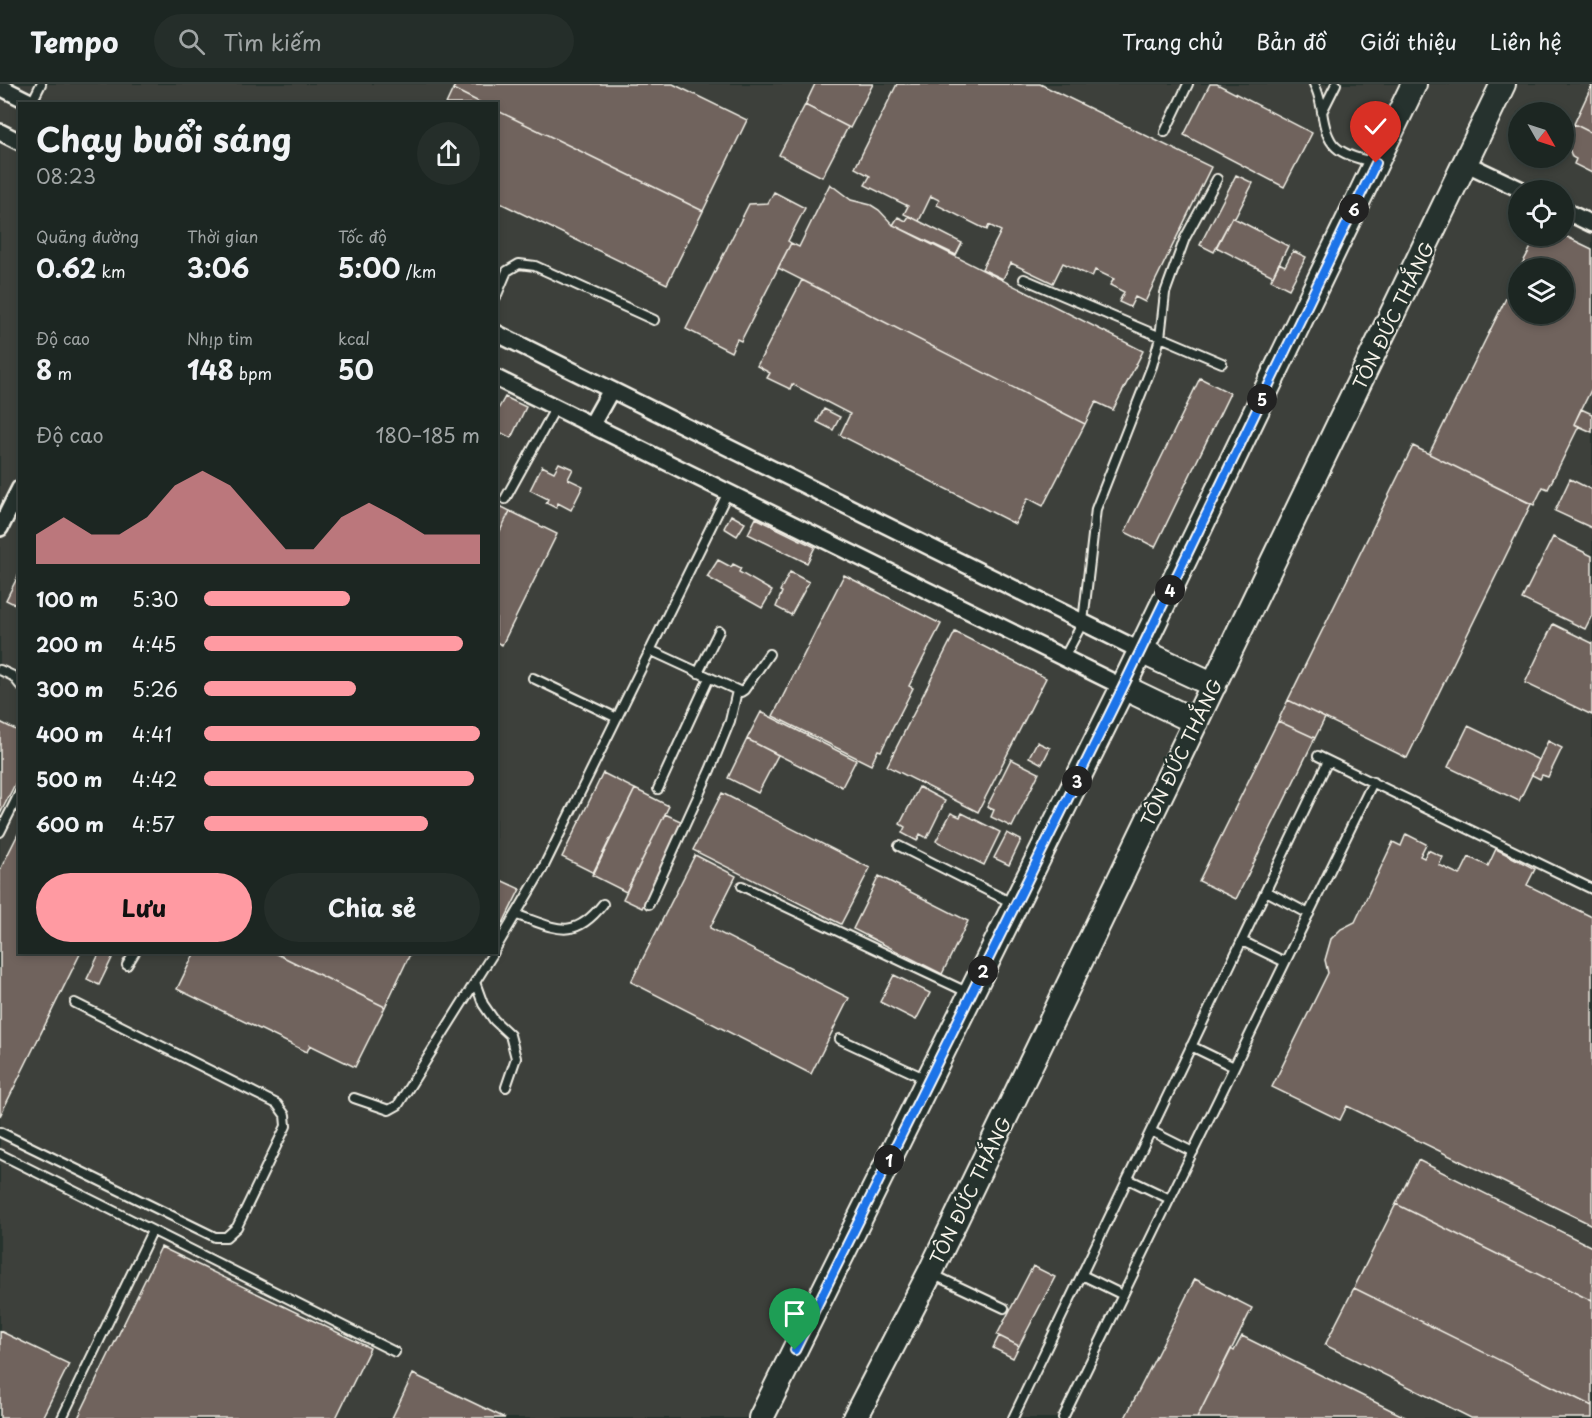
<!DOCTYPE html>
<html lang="vi">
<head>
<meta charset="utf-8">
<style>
	:root { --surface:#1c2622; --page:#252e2a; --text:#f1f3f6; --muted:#a0a5a5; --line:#3a4340; --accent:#ff9aa2 }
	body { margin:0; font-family:"Playpen Sans",sans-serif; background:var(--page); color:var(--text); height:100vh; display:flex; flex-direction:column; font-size:22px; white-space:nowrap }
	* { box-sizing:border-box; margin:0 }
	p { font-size:20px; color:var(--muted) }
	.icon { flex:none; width:33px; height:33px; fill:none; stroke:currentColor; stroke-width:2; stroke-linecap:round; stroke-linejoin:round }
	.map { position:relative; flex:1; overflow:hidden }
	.side { position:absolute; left:18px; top:18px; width:480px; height:852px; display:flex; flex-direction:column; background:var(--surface); border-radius:0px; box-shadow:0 3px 9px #0003,0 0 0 2px var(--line) }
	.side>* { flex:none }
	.needle { width:39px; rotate:129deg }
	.buttons { position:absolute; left:1508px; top:18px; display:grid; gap:12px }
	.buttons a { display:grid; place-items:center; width:66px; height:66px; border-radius:50%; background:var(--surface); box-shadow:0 3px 9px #0003,0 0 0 2px var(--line); font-size:30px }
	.pin { position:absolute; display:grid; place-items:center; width:51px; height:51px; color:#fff; margin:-62px -26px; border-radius:50% 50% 50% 0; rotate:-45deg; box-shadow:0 0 6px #0007 }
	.pin .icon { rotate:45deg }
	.km { position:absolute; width:30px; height:30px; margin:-15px; border-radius:50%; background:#222; color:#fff; font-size:16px; line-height:30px; text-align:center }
	.round { display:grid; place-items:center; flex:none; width:63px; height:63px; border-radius:32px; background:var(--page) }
	.headline { display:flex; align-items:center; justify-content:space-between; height:102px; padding:0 18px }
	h1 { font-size:33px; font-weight:700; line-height:45px }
	.metrics { display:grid; grid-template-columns:repeat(3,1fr); gap:9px; height:102px; padding:6px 18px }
	.metrics div { display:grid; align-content:center }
	.metrics b { font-size:26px; font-weight:700 }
	.metrics small { font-size:16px; font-weight:400 }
	.metrics p { font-size:16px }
	.chart { height:168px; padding:12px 18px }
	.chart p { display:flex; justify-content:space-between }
	.chart svg { width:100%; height:108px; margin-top:6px; fill:var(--accent); opacity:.7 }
	.primary-button { display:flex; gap:12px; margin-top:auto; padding:12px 18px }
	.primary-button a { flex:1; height:69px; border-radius:36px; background:var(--accent); color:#111; font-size:24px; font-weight:700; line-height:69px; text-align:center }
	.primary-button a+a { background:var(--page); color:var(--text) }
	ul { padding:0 18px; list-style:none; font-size:20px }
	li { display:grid; grid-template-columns:96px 72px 1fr; align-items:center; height:45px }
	li i { height:15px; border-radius:8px; background:var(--accent) }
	header { display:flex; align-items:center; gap:36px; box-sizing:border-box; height:84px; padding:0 30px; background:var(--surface); border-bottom:2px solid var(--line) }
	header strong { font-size:28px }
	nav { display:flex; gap:33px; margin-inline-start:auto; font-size:21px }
	.search { width:420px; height:54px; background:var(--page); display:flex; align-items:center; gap:15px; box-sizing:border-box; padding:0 21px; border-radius:33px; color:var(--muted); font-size:22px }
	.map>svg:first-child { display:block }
</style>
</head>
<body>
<header>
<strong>Tempo</strong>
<div class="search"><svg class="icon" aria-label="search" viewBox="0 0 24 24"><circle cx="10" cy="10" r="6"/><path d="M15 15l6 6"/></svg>Tìm kiếm</div>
<nav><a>Trang chủ</a><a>Bản đồ</a><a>Giới thiệu</a><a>Liên hệ</a></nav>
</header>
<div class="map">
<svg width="1592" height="1334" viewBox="0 0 1592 1334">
	<rect width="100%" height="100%" fill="#26332d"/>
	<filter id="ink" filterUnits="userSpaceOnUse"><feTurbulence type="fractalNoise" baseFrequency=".0167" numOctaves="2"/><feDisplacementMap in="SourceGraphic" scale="12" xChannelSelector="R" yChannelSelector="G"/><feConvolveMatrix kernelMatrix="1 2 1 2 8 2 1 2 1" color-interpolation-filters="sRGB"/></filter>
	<g filter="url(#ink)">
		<path fill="#3c413b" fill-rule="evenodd" d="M 0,0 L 1592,0 L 1592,1334 L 0,1334 ZM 20,20 L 496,20 L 496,868 L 20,868 ZM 1518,28 L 1563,28 L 1563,74 L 1518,74 ZM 1518,106 L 1563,106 L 1563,152 L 1518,152 ZM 1518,184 L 1563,184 L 1563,230 L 1518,230 Z"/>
		<path fill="#70635d" stroke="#f4f1e8" stroke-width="1.5" d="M 456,0 L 673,0 L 747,36 L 703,127 L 496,26 L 496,20 L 483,20 L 453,5 Z
			M 815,0 L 873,0 L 850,44 L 805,21 Z
			M 897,0 L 1040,0 L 1211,83 L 1145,218 L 1135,213 L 1130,223 L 1119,218 L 1124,208 L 1110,201 L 1114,195 L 1095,186 L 1092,193 L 1063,179 L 1053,199 L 1011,179 L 1003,195 L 982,185 L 1001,147 L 989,141 L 987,146 L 937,121 L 939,116 L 931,112 L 919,137 L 904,130 L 908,122 L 865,101 L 870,92 L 855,84 Z
			M 1210,0 L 1217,0 L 1312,49 L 1284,103 L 1184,51 Z
			M 1592,1 L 1592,49 L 1574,40 Z
			M 453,5 L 483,20 L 446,20 Z
			M 805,21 L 848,43 L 822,93 L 779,71 Z
			M 496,26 L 703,127 L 667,200 L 496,117 Z
			M 1574,40 L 1592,49 L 1592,89 L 1574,80 L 1576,75 L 1572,73 L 1566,55 Z
			M 1236,91 L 1253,99 L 1235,134 L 1232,133 L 1214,168 L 1200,161 Z
			M 830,100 L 851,116 L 871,121 L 879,126 L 893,141 L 1143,267 L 1113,326 L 1096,318 L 1085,340 L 778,184 L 791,159 L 799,163 Z
			M 774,108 L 805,124 L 788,157 L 791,159 L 741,257 L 737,255 L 731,268 L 686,245 L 749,120 L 768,119 Z
			M 909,132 L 962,159 L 956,171 L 893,141 L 898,133 L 906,137 Z
			M 1232,133 L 1288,162 L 1273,192 L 1216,163 Z
			M 1563,151 L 1592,165 L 1592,304 L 1574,340 L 1579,342 L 1548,405 L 1543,403 L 1534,421 L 1429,370 L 1518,190 L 1518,230 L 1563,230 L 1563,184 L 1520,184 L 1537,152 Z
			M 1293,167 L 1306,173 L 1289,205 L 1271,196 L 1279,179 L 1285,182 Z
			M 802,196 L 1085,340 L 1043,422 L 1028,414 L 1015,440 L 840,351 L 850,330 L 792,300 L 790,305 L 767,294 L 770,289 L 757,282 Z
			M 1200,294 L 1230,309 L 1155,463 L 1125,448 Z
			M 505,313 L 526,323 L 511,354 L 496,346 L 496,329 Z
			M 824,325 L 840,333 L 833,346 L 817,338 Z
			M 1581,325 L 1592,330 L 1592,348 L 1574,340 Z
			M 1413,362 L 1531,420 L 1407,674 L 1288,616 Z
			M 559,379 L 573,385 L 568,395 L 583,402 L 571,426 L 558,419 L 556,424 L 546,419 L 548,415 L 530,406 L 542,382 L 554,388 Z
			M 1570,395 L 1592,406 L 1592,444 L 1555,427 Z
			M 500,422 L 510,427 L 496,455 L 496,428 Z
			M 510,427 L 557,450 L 502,561 L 496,558 L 496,455 Z
			M 731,431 L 745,439 L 737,452 L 724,444 Z
			M 756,434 L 815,463 L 807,479 L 748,450 Z
			M 1553,453 L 1592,472 L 1592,531 L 1585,545 L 1522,515 Z
			M 718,476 L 731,483 L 733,480 L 741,484 L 739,488 L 772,507 L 762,524 L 707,493 Z
			M 20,488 L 20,523 L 6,516 Z
			M 790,488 L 809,498 L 791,531 L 776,523 L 782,508 L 780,507 Z
			M 844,491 L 941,540 L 909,602 L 913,604 L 881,667 L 878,666 L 871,681 L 773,632 Z
			M 1553,540 L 1592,559 L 1592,631 L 1525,599 Z
			M 955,548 L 1046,594 L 978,728 L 887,682 Z
			M 1288,616 L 1325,634 L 1315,654 L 1278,637 Z
			M 761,628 L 856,676 L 842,703 L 747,655 Z
			M 1278,637 L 1315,654 L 1236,815 L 1199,797 Z
			M 0,638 L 20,648 L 20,690 L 0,730 Z
			M 1468,642 L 1539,676 L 1519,717 L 1448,683 Z
			M 747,655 L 778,671 L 758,709 L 728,694 Z
			M 1548,657 L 1562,664 L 1548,693 L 1542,691 L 1540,695 L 1532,691 Z
			M 1037,658 L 1050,664 L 1042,680 L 1029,673 Z
			M 1011,675 L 1039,689 L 1012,743 L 991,733 L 994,726 L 987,723 Z
			M 603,689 L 635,705 L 594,789 L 562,773 Z
			M 919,703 L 945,717 L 927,754 L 920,750 L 917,757 L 902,749 L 905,743 L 900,740 Z
			M 635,705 L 669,722 L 626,808 L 592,791 Z
			M 722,709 L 870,784 L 841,840 L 693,766 Z
			M 951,729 L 960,733 L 962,729 L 1000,748 L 984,781 L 936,757 Z
			M 665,730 L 685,739 L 642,824 L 623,815 Z
			M 20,746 L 20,868 L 81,868 L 0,1032 L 0,786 Z
			M 1007,749 L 1021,756 L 1009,781 L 994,774 Z
			M 1406,750 L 1426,760 L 1420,772 L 1424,774 L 1428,766 L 1443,773 L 1439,781 L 1460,791 L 1469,773 L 1488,782 L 1496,765 L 1535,785 L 1527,801 L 1592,833 L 1592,1141 L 1347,1022 L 1340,1036 L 1272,1003 L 1328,889 L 1325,876 L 1331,855 L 1341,845 L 1355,838 L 1393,758 L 1401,762 Z
			M 695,771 L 736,792 L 710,844 L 849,914 L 811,990 L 631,898 Z
			M 879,792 L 968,837 L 942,890 L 853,845 Z
			M 496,794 L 520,805 L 503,839 L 496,836 Z
			M 100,868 L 115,868 L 99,901 L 87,895 Z
			M 195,868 L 273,868 L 385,923 L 355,983 L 310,961 L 307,968 L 177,905 Z
			M 273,868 L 411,868 L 385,923 Z
			M 894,891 L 930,909 L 916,936 L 880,918 Z
			M 1418,1076 L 1592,1163 L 1592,1217 L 1396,1120 Z
			M 1396,1120 L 1592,1217 L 1592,1322 L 1354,1204 Z
			M 161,1163 L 370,1264 L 336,1334 L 78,1334 Z
			M 1033,1182 L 1055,1193 L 1019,1262 L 997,1251 Z
			M 1195,1195 L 1252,1224 L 1197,1334 L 1125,1334 Z
			M 1354,1204 L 1592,1322 L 1592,1334 L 1471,1334 L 1325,1261 Z
			M 0,1247 L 69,1280 L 42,1334 L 0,1334 Z
			M 999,1252 L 1019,1262 L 1013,1274 L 993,1264 Z
			M 1242,1252 L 1407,1334 L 1197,1334 L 1231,1265 L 1234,1267 Z
			M 413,1290 L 505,1334 L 392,1334 Z"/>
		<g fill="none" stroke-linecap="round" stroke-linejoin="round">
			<g stroke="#f4f1e8" stroke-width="12">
				<path id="service" d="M 1314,0 C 1319,9 1320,17 1322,27 C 1327,64 1337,69 1372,78
					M 32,18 L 41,0
					M 1322,28 L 1336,0
					M 1165,48 L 1188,0
					M 1024,195 L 1222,279
					M 496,213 L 507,187 L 519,180 L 535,182 L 654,236
					M 505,415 L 556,323
					M 650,566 L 741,608 L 744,606 L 769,570
					M 1064,574 L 1083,538 L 1096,425 L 1152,282 L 1160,254 L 1165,209 L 1185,154 L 1217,95
					M 0,586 L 13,592 L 20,601
					M 698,589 L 719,547
					M 533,594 L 617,634
					M 1318,672 L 1592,805
					M 658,705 L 709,594
					M 0,748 L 20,708
					M 899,762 L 1012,819
					M 742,802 L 969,909
					M 1266,807 L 1309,830
					M 649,820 L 710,686 L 730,637 L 737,607
					M 517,831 C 556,844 573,858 603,820
					M 1242,857 L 1285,878
					M 496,864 L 542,786 L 728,408
					M 127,881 L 135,868
					M 475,898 L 483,920 L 494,936 L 510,951 L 516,974 L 506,1003
					M 840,955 L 924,994
					M 1191,962 L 1234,983
					M 354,1014 L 389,1026 L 398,1021 L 494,868
					M 1151,1047 L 1193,1068
					M 0,1048 L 215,1153 L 226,1153 L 237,1143 L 286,1042 L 285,1031 L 277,1020 L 75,919
					M 0,1070 L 395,1268
					M 1128,1095 L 1170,1115
					M 934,1191 L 1004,1224
					M 1082,1191 L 1123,1211
					M 62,1334 L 152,1147
					M 1013,1334 L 1328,677
					M 1063,1334 L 1373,698"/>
			</g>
			<g stroke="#f4f1e8" stroke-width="20">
				<path id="minor" d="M 0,3 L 34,20
					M 0,48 L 20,58
					M 1465,79 L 1522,106
					M 1563,126 L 1592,140
					M 496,249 L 1141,567
					M 496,294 L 1123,603
					M 592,340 L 611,306
					M 0,444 L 20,404"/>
			</g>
			<g stroke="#f4f1e8" stroke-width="28">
				<path id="primary" d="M 1141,567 L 1214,601
					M 1123,603 L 1196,638
					M 761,1334 L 1123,603 L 1414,0
					M 855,1334 L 930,1189 L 1503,0"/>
			</g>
			<use href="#service" stroke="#26332d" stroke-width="8"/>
			<use href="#minor" stroke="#26332d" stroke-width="15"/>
			<use href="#primary" stroke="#26332d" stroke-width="24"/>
		</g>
	</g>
	<g fill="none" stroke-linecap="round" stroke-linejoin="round" filter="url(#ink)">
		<g stroke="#fff" stroke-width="12">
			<path id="route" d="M 795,1266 L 1123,603 L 1376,79"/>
		</g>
		<use href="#route" stroke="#1a73e8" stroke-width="8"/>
	</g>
	<g text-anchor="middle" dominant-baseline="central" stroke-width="4.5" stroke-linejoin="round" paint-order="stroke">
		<g font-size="18" fill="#f4f1e8" stroke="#26332d">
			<text transform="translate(1393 231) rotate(-64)">TÔN ĐỨC THẮNG</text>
			<text transform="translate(1181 668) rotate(-64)">TÔN ĐỨC THẮNG</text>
			<text transform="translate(970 1106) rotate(-64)">TÔN ĐỨC THẮNG</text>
		</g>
	</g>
</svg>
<div class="buttons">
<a><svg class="needle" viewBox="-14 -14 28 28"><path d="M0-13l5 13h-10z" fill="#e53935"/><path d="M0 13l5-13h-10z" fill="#a0a5a5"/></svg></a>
<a><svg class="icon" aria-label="locate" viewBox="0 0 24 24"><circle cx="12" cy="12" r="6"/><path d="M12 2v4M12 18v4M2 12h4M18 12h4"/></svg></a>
<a><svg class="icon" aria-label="layers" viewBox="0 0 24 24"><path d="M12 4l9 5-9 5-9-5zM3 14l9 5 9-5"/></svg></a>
</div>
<div class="pin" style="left:795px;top:1266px;background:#1e9e55"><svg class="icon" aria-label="arrive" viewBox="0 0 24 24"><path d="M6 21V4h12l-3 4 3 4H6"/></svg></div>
<div class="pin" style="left:1376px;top:79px;background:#d93025"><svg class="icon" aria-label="check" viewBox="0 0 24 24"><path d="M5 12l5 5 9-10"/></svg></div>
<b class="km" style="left:889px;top:1076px">1</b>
<b class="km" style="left:983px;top:887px">2</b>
<b class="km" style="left:1077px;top:697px">3</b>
<b class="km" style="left:1170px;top:506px">4</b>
<b class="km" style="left:1262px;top:315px">5</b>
<b class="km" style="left:1354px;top:125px">6</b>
<section class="side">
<div class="headline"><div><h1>Chạy buổi sáng</h1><p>08:23</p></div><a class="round"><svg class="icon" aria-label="share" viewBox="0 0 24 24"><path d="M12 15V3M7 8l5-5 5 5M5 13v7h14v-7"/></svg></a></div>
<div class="metrics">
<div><p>Quãng đường</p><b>0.62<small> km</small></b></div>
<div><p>Thời gian</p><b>3:06</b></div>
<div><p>Tốc độ</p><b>5:00<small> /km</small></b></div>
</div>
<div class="metrics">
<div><p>Độ cao</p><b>8<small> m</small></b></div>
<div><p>Nhịp tim</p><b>148<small> bpm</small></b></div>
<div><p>kcal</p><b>50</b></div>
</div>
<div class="chart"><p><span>Độ cao</span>180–185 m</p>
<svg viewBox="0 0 160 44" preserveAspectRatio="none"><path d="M0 44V32L10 25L20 32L30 32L40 25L50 12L60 6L70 12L80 25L90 38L100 38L110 25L120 19L130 25L140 32L150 32L160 32V44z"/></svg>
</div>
<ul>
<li><b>100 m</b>5:30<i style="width:53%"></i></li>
<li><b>200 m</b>4:45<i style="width:94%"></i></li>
<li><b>300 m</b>5:26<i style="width:55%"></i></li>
<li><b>400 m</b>4:41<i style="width:100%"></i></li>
<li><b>500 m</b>4:42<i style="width:98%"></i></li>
<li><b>600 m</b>4:57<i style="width:81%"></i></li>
</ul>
<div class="primary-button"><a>Lưu</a><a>Chia sẻ</a></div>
</section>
</div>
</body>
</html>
